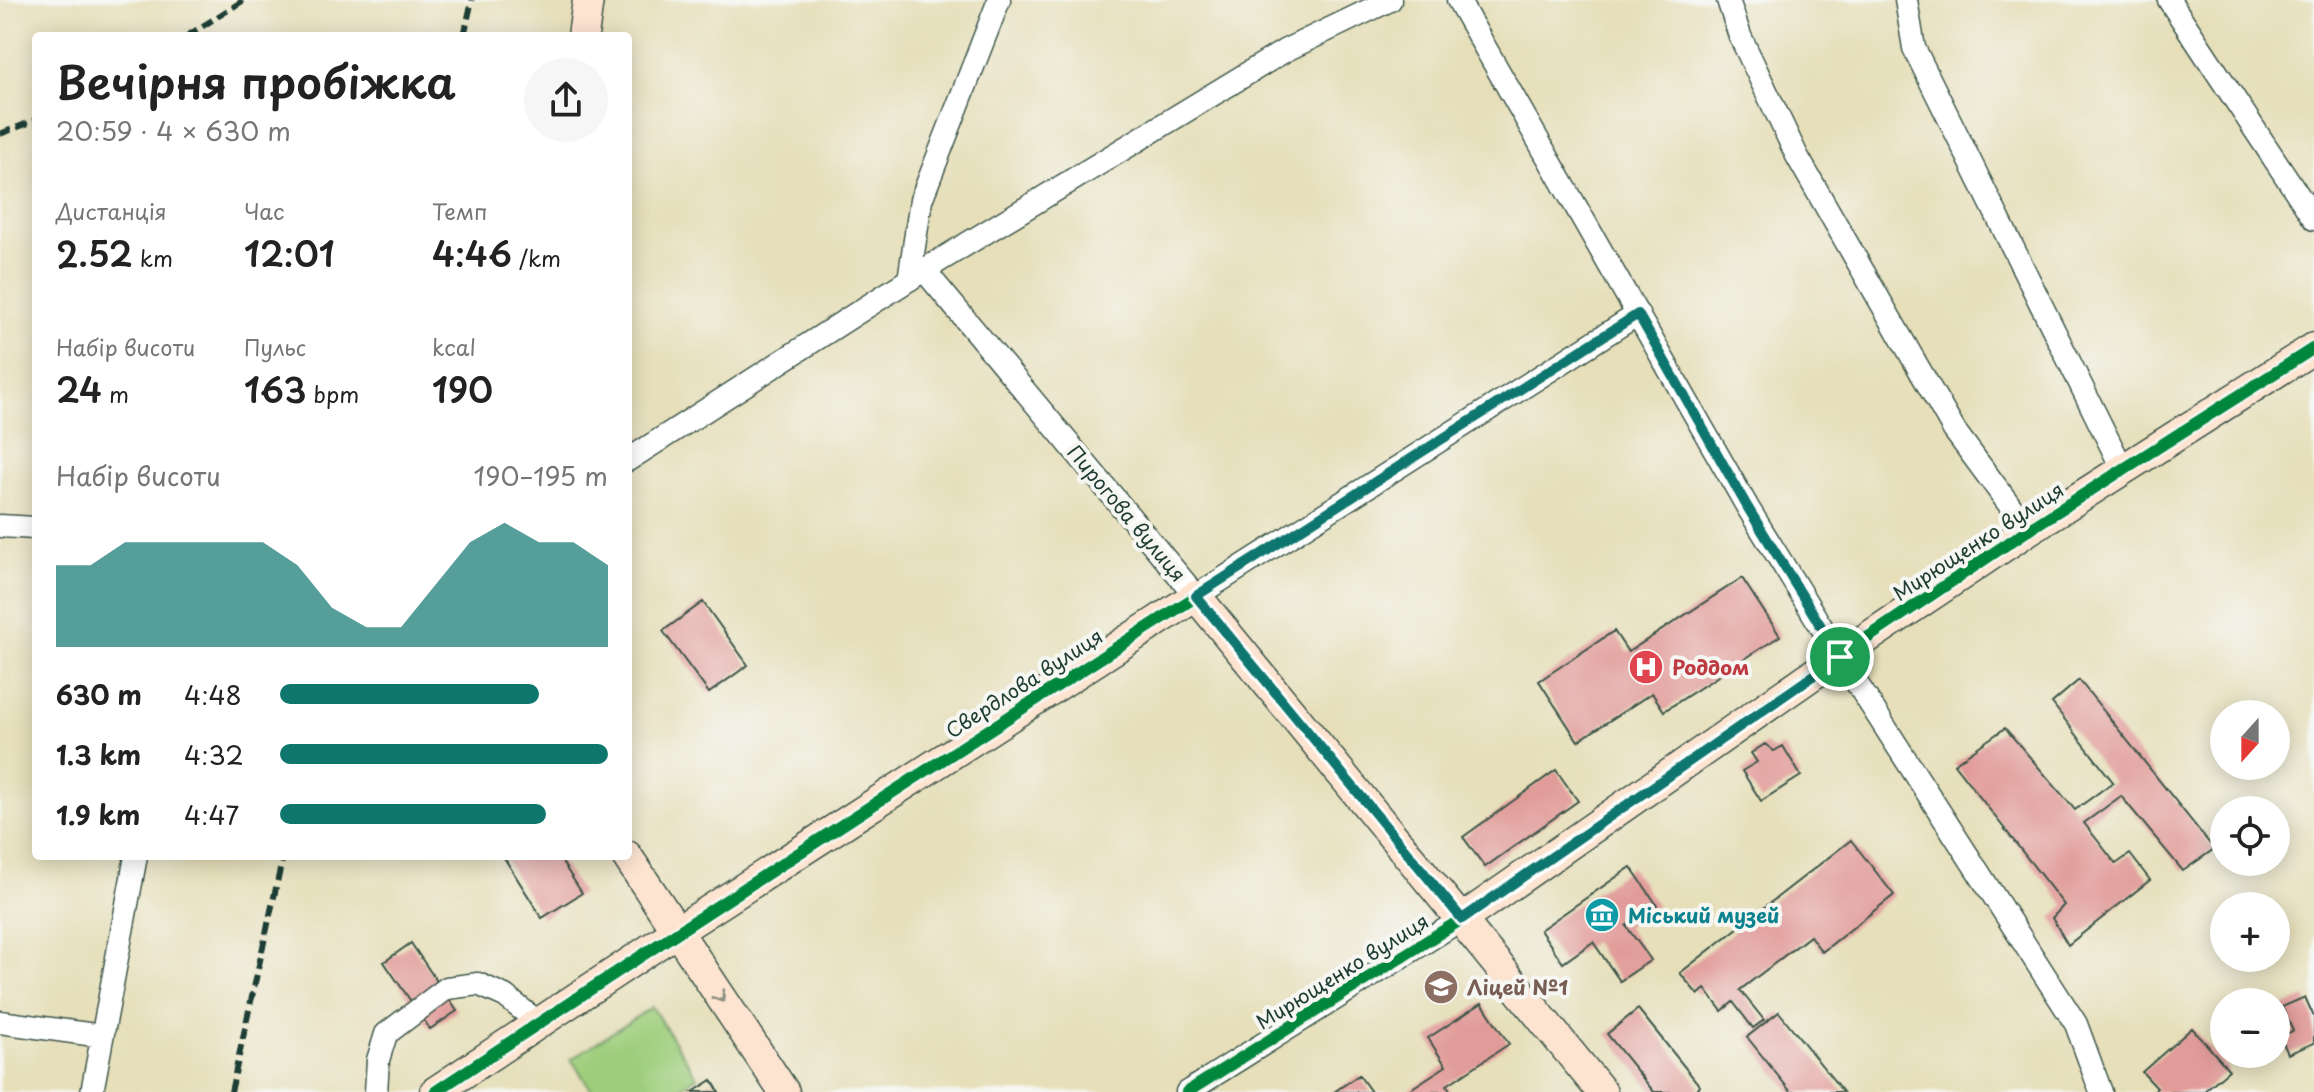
<!DOCTYPE html>
<html lang="uk">
<head>
<meta charset="utf-8">
<style>
	:root { --surface:#fff; --page:#f6f6f6; --text:#222; --muted:#767676; --accent:#0f766e }
	body { margin:0; font-family:"Playpen Sans",sans-serif; background:var(--page); color:var(--text); height:100vh; display:flex; flex-direction:column; font-size:30px; white-space:nowrap }
	* { box-sizing:border-box; margin:0 }
	p { font-size:26px; color:var(--muted) }
	.icon { flex:none; width:44px; height:44px; fill:none; stroke:currentColor; stroke-width:2; stroke-linecap:round; stroke-linejoin:round }
	.map { position:relative; flex:1; overflow:hidden }
	.side { position:absolute; left:32px; top:32px; width:600px; height:828px; display:flex; flex-direction:column; background:var(--surface); border-radius:8px; box-shadow:0 4px 20px #0003 }
	.side>* { flex:none }
	.needle { width:52px; rotate:201deg }
	.tools { position:absolute; left:2210px; top:700px; display:grid; gap:16px }
	.tools a { display:grid; place-items:center; width:80px; height:80px; border-radius:50%; background:var(--surface); box-shadow:0 4px 20px #0003; font-size:40px }
	.pin { position:absolute; display:grid; place-items:center; width:68px; height:68px; color:#fff; margin:-34px; border:4px solid #fff; border-radius:50%; box-shadow:0 2px 8px #0007 }
	.round { display:grid; place-items:center; flex:none; width:84px; height:84px; border-radius:42px; background:var(--page) }
	.overview { display:flex; align-items:center; justify-content:space-between; height:136px; padding:0 24px }
	h1 { font-size:44px; font-weight:600; line-height:60px }
	.metrics { display:grid; grid-template-columns:repeat(3,1fr); gap:12px; height:136px; padding:8px 24px }
	.metrics div { display:grid; align-content:center }
	.metrics b { font-size:34px; font-weight:600 }
	.metrics small { font-size:22px; font-weight:400 }
	.metrics p { font-size:22px }
	.chart { height:224px; padding:16px 24px }
	.chart p { display:flex; justify-content:space-between }
	.chart svg { width:100%; height:144px; margin-top:8px; fill:var(--accent); opacity:.7 }
	ul { padding:0 24px; list-style:none; font-size:26px }
	li { display:grid; grid-template-columns:128px 96px 1fr; align-items:center; height:60px }
	li i { height:20px; border-radius:10px; background:var(--accent) }
	.map>svg:first-child { display:block }
</style>
</head>
<body>
<div class="map">
<svg width="2314" height="1092" viewBox="0 0 2314 1092">
	<rect width="100%" height="100%" fill="#f6f6f2"/>
	<filter id="ink" filterUnits="userSpaceOnUse"><feTurbulence type="fractalNoise" baseFrequency=".0125" numOctaves="2"/><feDisplacementMap in="SourceGraphic" scale="16" xChannelSelector="R" yChannelSelector="G"/><feConvolveMatrix kernelMatrix="1 2 1 2 8 2 1 2 1" color-interpolation-filters="sRGB"/></filter>
	<filter id="wash" filterUnits="userSpaceOnUse"><feTurbulence type="fractalNoise" baseFrequency=".006" numOctaves="4" result="noise"/><feDisplacementMap in="SourceGraphic" scale="32" xChannelSelector="R" yChannelSelector="G"/><feGaussianBlur stdDeviation="1.8" result="paint"/><feColorMatrix in="noise" values="0 0 0 0 0 0 0 0 0 0 0 0 0 0 0 0 0 1.4 0 .05"/><feComposite in="paint" operator="in"/></filter>
	<g filter="url(#wash)">
		<rect width="100%" height="100%" fill="#e6dfba"/>
		<path fill="#9ece7c" stroke="#5e8658" stroke-width="2" d="M 652,1007 L 697,1077 L 673,1092 L 593,1092 L 571,1059 Z"/>
		<g id="blocks">
			<path fill="#e19b99" d="M 1742,578 L 1780,636 L 1664,711 L 1652,693 L 1578,741 L 1539,681 L 1614,631 L 1628,652 Z
				M 703,602 L 748,665 L 709,693 L 663,631 Z
				M 2079,680 L 2214,849 L 2183,871 L 2121,796 L 2084,823 L 2116,864 L 2130,854 L 2150,880 L 2068,945 L 2052,918 L 2064,905 L 1954,764 L 2005,728 L 2075,810 L 2113,782 L 2052,703 Z
				M 1765,744 L 1774,751 L 1783,746 L 1801,776 L 1761,801 L 1742,771 L 1757,762 L 1751,753 Z
				M 1556,770 L 1578,801 L 1485,867 L 1463,837 Z
				M 1851,840 L 1894,895 L 1822,952 L 1810,936 L 1740,990 L 1764,1020 L 1753,1028 L 1733,1002 L 1722,1011 L 1705,989 L 1698,995 L 1680,973 Z
				M 503,856 L 558,856 L 582,893 L 542,918 Z
				M 1631,867 L 1657,905 L 1626,926 L 1651,960 L 1620,981 L 1593,942 L 1563,963 L 1540,930 Z
				M 411,943 L 457,1011 L 430,1029 L 384,962 Z
				M 2305,997 L 2314,1017 L 2314,1043 L 2288,1054 L 2280,1036 L 2293,1031 L 2282,1007 Z
				M 1482,1003 L 1509,1044 L 1447,1085 L 1451,1092 L 1406,1092 L 1446,1066 L 1428,1038 Z
				M 1638,1009 L 1700,1086 L 1693,1092 L 1654,1092 L 1607,1034 Z
				M 1779,1012 L 1843,1092 L 1791,1092 L 1747,1037 Z
				M 2192,1028 L 2229,1070 L 2203,1092 L 2153,1092 L 2157,1088 L 2142,1072 Z
				M 1359,1075 L 1371,1092 L 1334,1092 Z
				M 712,1080 L 719,1092 L 693,1092 Z"/>
		</g>
	</g>
	<g filter="url(#ink)">
		<use href="#blocks" fill-opacity="0" stroke="#3d5548" stroke-width="2"/>
		<g fill="none" stroke-linecap="round" stroke-linejoin="round">
			<g stroke="#3d5548" stroke-width="25">
				<path id="street" d="M 1458,0 L 1748,508 L 1840,657 L 2076,1024 L 2101,1092
					M 1728,0 L 1740,36 L 1797,156 L 1954,430 L 2028,530
					M 1906,0 L 1914,48 L 2123,470
					M 2169,0 L 2314,219
					M 924,270 L 1196,596 L 1638,314
					M 909,280 L 921,200 L 999,0
					M 628,460 L 924,270 L 1286,50 L 1390,0
					M 0,526 L 36,528
					M 0,1022 L 102,1036
					M 92,1092 L 136,856
					M 376,1092 L 378,1060 L 386,1034 L 447,988 L 478,984 L 505,996 L 539,1023
					M 1187,1092 L 1462,919"/>
			</g>
			<g stroke="#3d5548" stroke-width="33">
				<path id="secondary" d="M 583,36 L 588,0
					M 627,856 L 784,1092
					M 1462,919 L 1812,675 L 2028,530 L 2314,348
					M 435,1092 L 676,932 L 1196,596 L 1602,1092"/>
			</g>
			<use href="#street" stroke="#fff" stroke-width="22"/>
			<use href="#secondary" stroke="#fde4d1" stroke-width="30"/>
			<path stroke="#1f3d34" stroke-width="6" stroke-dasharray="12 6" stroke-linecap="butt" d="M 187,36 L 244,0
				M 464,36 L 472,0
				M 0,134 L 36,120
				M 231,1092 L 283,856"/>
			<g stroke="#f6f6f2" stroke-width="17">
				<path id="cycleway" d="M 435,1092 C 833,828 1235,571 1638,314
					M 1187,1092 L 1462,919 L 1812,675 L 2028,530 L 2314,348"/>
			</g>
			<use href="#cycleway" stroke="#00873e" stroke-width="12"/>
		</g>
		<defs><path id="oneway-chevron" d="M-2-3.5L2.5 0L-2 3.5" fill="none" stroke-width="1.6" stroke-linecap="round" stroke-linejoin="round" transform="scale(2)"/></defs>
		<use stroke="#8e9082" href="#oneway-chevron" transform="translate(720 997) rotate(56)"/>
	</g>
	<g fill="none" stroke-linecap="round" stroke-linejoin="round" filter="url(#ink)">
		<g stroke="#fff" stroke-width="16">
			<path id="route" d="M 1638,314 L 1748,508 L 1840,657 L 1462,919 L 1196,596 Z"/>
		</g>
		<use href="#route" stroke="#0f766e" stroke-width="10"/>
	</g>
	<defs>
		<g id="hospital-disc" transform="scale(1.8)"><circle r="9.5" fill="#e0444e" stroke="#f6f6f2"/><path d="M-5-5h3v3.5h4V-5h3V5h-3V1.5h-4V5h-3Z" fill="#fff"/></g>
		<g id="museum-disc" transform="scale(1.8)"><circle r="9.5" fill="#0f9aa8" stroke="#f6f6f2"/><path d="M0-6L6-3V-2H-6V-3ZM-5-1h2V3h-2ZM-1-1h2V3h-2ZM3-1h2V3H3ZM-6 4H6V6H-6Z" fill="#fff"/></g>
		<g id="university-disc" transform="scale(1.8)"><circle r="9.5" fill="#8d6e63" stroke="#f6f6f2"/><path d="M0-5L7-2L0 1L-7-2ZM-4 1L0 2.5L4 1V4Q0 6-4 4Z" fill="#fff"/></g>
	</defs>
	<g fill-rule="evenodd">
		<use href="#hospital-disc" x="1646" y="667"/>
		<use href="#museum-disc" x="1602" y="915"/>
		<use href="#university-disc" x="1441" y="987"/>
	</g>
	<g text-anchor="middle" dominant-baseline="central" stroke-width="8" stroke-linejoin="round" paint-order="stroke">
		<g font-size="20" fill="#1f3d34" stroke="#f6f6f2">
			<text transform="translate(1127 513) rotate(50)">Пирогова вулиця</text>
			<text transform="translate(1978 541) rotate(-33)">Мирющенко вулиця</text>
			<text transform="translate(1024 683) rotate(-33)">Свердлова вулиця</text>
			<text transform="translate(1342 971) rotate(-32)">Мирющенко вулиця</text>
		</g>
		<g font-size="20" font-weight="bold" fill="#be3a42" stroke="#f6f6f2" text-anchor="start">
			<text x="1672" y="667">Роддом</text>
		</g>
		<g font-size="20" font-weight="bold" fill="#0d838f" stroke="#f6f6f2" text-anchor="start">
			<text x="1628" y="915">Міський музей</text>
		</g>
		<g font-size="20" font-weight="bold" fill="#785e54" stroke="#f6f6f2" text-anchor="start">
			<text x="1467" y="987">Ліцей №1</text>
		</g>
	</g>
</svg>
<div class="tools">
<a><svg class="needle" viewBox="-14 -14 28 28"><path d="M0-13l5 13h-10z" fill="#e53935"/><path d="M0 13l5-13h-10z" fill="#767676"/></svg></a>
<a><svg class="icon" aria-label="locate" viewBox="0 0 24 24"><circle cx="12" cy="12" r="6"/><path d="M12 2v4M12 18v4M2 12h4M18 12h4"/></svg></a>
<a>+</a>
<a>−</a>
</div>
<div class="pin" style="left:1840px;top:657px;background:#1e9e55"><svg class="icon" aria-label="arrive" viewBox="0 0 24 24"><path d="M6 21V4h12l-3 4 3 4H6"/></svg></div>
<section class="side">
<div class="overview"><div><h1>Вечірня пробіжка</h1><p>20:59 · 4 × 630 m</p></div><a class="round"><svg class="icon" aria-label="share" viewBox="0 0 24 24"><path d="M12 15V3M7 8l5-5 5 5M5 13v7h14v-7"/></svg></a></div>
<div class="metrics">
<div><p>Дистанція</p><b>2.52<small> km</small></b></div>
<div><p>Час</p><b>12:01</b></div>
<div><p>Темп</p><b>4:46<small> /km</small></b></div>
</div>
<div class="metrics">
<div><p>Набір висоти</p><b>24<small> m</small></b></div>
<div><p>Пульс</p><b>163<small> bpm</small></b></div>
<div><p>kcal</p><b>190</b></div>
</div>
<div class="chart"><p><span>Набір висоти</span>190–195 m</p>
<svg viewBox="0 0 160 44" preserveAspectRatio="none"><path d="M0 44V19L10 19L20 12L30 12L40 12L50 12L60 12L70 19L80 32L90 38L100 38L110 25L120 12L130 6L140 12L150 12L160 19V44z"/></svg>
</div>
<ul>
<li><b>630 m</b>4:48<i style="width:79%"></i></li>
<li><b>1.3 km</b>4:32<i style="width:100%"></i></li>
<li><b>1.9 km</b>4:47<i style="width:81%"></i></li>
</ul>
</section>
</div>
</body>
</html>
